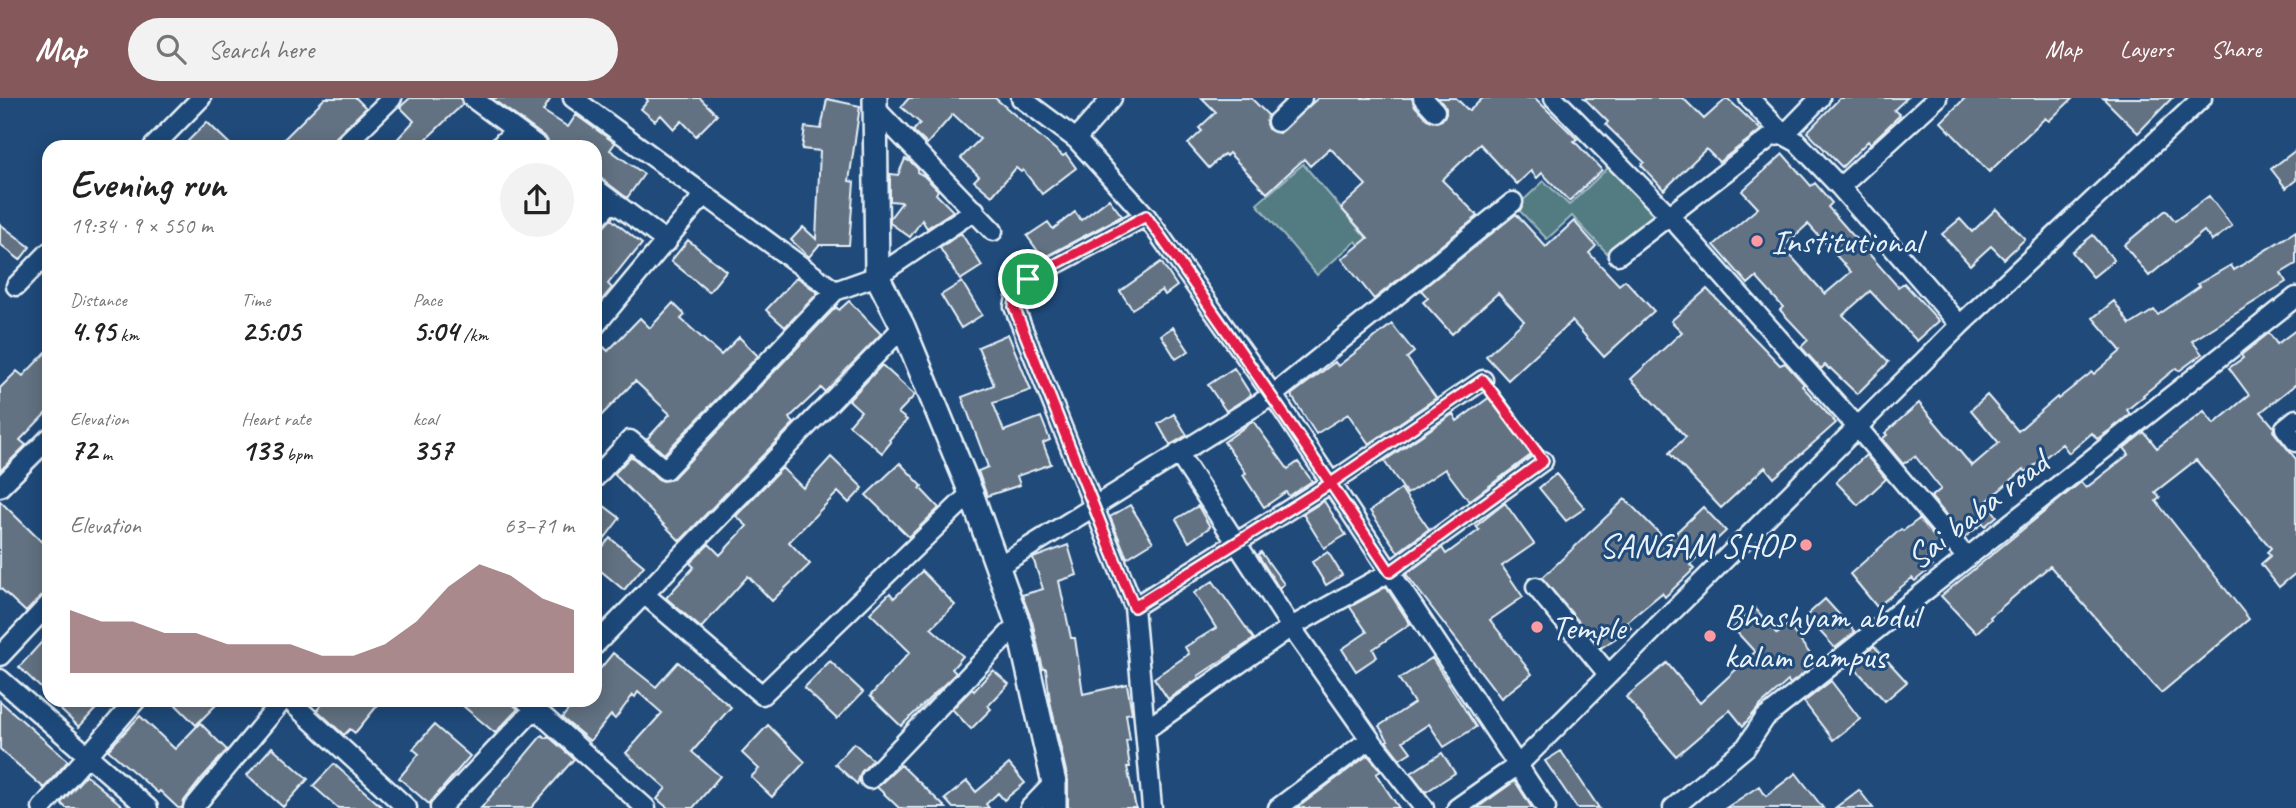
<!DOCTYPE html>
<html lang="en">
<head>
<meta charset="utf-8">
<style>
	:root { --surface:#fff; --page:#f2f2f2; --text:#222; --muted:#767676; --accent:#85585c }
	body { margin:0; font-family:Caveat,sans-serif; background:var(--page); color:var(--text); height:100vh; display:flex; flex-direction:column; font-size:26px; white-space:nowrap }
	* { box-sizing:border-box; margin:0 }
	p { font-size:23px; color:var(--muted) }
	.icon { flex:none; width:38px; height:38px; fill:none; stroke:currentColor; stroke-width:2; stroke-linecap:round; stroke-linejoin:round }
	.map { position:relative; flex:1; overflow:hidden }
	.details { position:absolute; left:42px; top:42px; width:560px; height:567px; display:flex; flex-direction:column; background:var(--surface); border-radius:21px; box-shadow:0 4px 18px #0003 }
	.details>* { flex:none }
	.pin { position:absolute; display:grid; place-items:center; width:60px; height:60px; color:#fff; margin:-30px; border:4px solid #fff; border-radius:50%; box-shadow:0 2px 7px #0007 }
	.round { display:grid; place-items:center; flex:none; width:74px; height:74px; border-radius:37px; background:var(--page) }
	.headline { display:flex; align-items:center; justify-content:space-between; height:119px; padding:0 28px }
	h1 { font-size:38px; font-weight:700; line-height:52px }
	.metrics { display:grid; grid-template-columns:repeat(3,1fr); gap:10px; height:119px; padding:7px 28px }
	.metrics div { display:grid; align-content:center }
	.metrics b { font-size:30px; font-weight:700 }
	.metrics small { font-size:19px; font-weight:400 }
	.metrics p { font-size:19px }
	.chart { height:196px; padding:14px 28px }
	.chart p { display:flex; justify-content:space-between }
	.chart svg { width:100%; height:126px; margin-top:7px; fill:var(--accent); opacity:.7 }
	header { display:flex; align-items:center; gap:42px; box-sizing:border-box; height:98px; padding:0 35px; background:var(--accent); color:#fff }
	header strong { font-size:33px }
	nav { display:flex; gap:38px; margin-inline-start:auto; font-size:24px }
	.search { width:490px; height:63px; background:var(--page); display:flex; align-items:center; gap:18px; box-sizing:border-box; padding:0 24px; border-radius:38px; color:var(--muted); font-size:26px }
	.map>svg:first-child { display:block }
</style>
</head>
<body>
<header>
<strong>Map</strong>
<div class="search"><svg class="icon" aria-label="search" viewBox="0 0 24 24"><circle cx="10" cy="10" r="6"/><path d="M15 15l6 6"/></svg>Search here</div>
<nav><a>Map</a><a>Layers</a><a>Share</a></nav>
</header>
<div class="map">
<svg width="2296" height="710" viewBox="0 0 2296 710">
	<rect width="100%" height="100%" fill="#1f4a7a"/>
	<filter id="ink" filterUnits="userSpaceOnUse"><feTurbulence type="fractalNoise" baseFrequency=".0143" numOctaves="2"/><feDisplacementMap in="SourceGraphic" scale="14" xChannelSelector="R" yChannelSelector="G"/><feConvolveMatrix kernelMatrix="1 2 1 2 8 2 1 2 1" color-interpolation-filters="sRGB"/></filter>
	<g filter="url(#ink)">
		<path fill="#527b82" stroke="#9db6bd" stroke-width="2" d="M 1303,66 L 1408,188 L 1399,196 L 1356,143 L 1317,177 L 1257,106 Z
			M 1611,67 L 1657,115 L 1609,157 L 1572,118 L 1547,141 L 1516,109 L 1544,83 L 1569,107 Z"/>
		<path fill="#627282" stroke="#e8f1f8" stroke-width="2" fill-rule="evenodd" d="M 325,0 L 356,0 L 366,10 L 334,41 L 331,49 L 276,49 Z
			M 410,0 L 461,0 L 463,6 L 418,49 L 390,49 L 414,23 L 400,9 Z
			M 491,0 L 551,0 L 543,13 L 568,29 L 576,17 L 615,45 L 610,52 L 644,76 L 627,100 L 602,81 L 595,79 L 595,49 L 550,49 L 546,40 Z
			M 646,0 L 700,0 L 717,17 L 696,38 L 682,23 L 674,31 L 661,17 L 655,23 L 641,11 L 648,3 Z
			M 909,0 L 995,0 L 1063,58 L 1066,56 L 1076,70 L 1042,96 L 1023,72 L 1021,74 L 1016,70 L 992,98 L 974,83 L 979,78 L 961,60 L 980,41 L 953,16 L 927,46 L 913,33 L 920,25 L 901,9 Z
			M 1202,0 L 1251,0 L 1268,17 L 1266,26 L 1268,31 L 1279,35 L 1318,0 L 1412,0 L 1414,7 L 1427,21 L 1437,24 L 1442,22 L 1446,16 L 1446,10 L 1438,0 L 1456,0 L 1469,13 L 1483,0 L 1535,0 L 1577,41 L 1574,43 L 1602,72 L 1569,103 L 1542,75 L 1537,80 L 1531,73 L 1517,86 L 1480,46 L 1442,82 L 1478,118 L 1374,201 L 1342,161 L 1368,140 L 1341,110 L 1366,87 L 1330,50 L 1310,68 L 1304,61 L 1267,95 L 1229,55 L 1226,58 L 1224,56 L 1209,70 L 1188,46 L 1202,33 L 1199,30 L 1216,14 Z
			M 1584,0 L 1683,0 L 1704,21 L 1727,0 L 1761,32 L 1719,64 L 1706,51 L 1664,92 L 1641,67 L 1644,64 L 1606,27 L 1608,24 Z
			M 1840,0 L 1907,0 L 1894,12 L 1900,17 L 1870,46 L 1868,43 L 1842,69 L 1807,34 Z
			M 1965,0 L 2073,0 L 2049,23 L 2045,20 L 1989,74 L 1941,24 Z
			M 2103,0 L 2172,0 L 2138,35 Z
			M 827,1 L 860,8 L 849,83 L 854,84 L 849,147 L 819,147 L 809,159 L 791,142 L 803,129 L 816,141 L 820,53 L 802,51 L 805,29 L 821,31 Z
			M 207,24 L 233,49 L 182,49 Z
			M 2296,52 L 2296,82 L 2286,90 L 2271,71 Z
			M 1783,56 L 1811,88 L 1815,85 L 1832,105 L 1828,109 L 1898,189 L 1904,185 L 1939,223 L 1917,243 L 1870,193 L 1843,217 L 1889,264 L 1857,296 L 1830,270 L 1829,271 L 1825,267 L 1821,271 L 1801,249 L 1808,242 L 1780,212 L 1783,209 L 1756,179 L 1748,186 L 1714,147 L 1758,110 L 1742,93 ZM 1808,126 L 1851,174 L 1825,196 L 1783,149 Z
			M 905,61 L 911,64 L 918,71 L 917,74 L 924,78 L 938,92 L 936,96 L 953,113 L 927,130 L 922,122 L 910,139 L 890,125 L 890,120 L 902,104 L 890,103 L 890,76 L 898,77 Z
			M 2209,98 L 2232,128 L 2212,143 L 2204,133 L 2149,178 L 2124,147 L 2166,112 L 2175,123 Z
			M 1109,101 L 1122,118 L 1043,160 L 1027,138 L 1048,124 L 1053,131 L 1075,114 L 1081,122 Z
			M 1996,111 L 2025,141 L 2004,161 L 1991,148 L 1970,167 L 1942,136 L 1960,121 L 1972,134 Z
			M 1516,116 L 1546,149 L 1574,123 L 1596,148 L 1589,155 L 1619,187 L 1625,182 L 1654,213 L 1604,259 L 1572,223 L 1508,282 L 1486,258 L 1524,223 L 1498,195 L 1452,236 L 1423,204 L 1428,200 L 1421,192 Z
			M 613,119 L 611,121 L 642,146 L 632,158 L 631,157 L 608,186 L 612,190 L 595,210 L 595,133 L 603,130 Z
			M 0,126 L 30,149 L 20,162 L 0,146 Z
			M 2296,133 L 2296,166 L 2281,175 L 2286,184 L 2192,243 L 2202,256 L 2179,273 L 2176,270 L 2143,297 L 2144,298 L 2127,312 L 2130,316 L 2110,332 L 2097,341 L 2092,335 L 2069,355 L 2062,346 L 2026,374 L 2024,371 L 1986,404 L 1997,418 L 1985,428 L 1983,425 L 1965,439 L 1931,399 L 1941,391 L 1915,358 L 1903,366 L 1882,341 L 1887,337 L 1885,335 L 1919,305 L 1972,368 L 1999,345 L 1971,312 L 1987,297 L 2018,333 L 2057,299 L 2058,301 L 2092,274 L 2094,276 L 2121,253 L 2093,220 L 2114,203 L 2130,227 L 2154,212 L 2158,217 L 2200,188 L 2198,186 L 2231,167 L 2234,172 Z
			M 961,135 L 982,168 L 960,182 L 940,150 Z
			M 2093,137 L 2114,162 L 2093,179 L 2072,154 Z
			M 688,142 L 726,173 L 709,194 L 671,163 Z
			M 1161,164 L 1177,188 L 1165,197 L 1162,192 L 1132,211 L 1120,193 Z
			M 797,179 L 818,195 L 785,229 L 766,212 Z
			M 962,184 L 982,217 L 961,230 L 941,197 Z
			M 1707,191 L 1780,267 L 1785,265 L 1804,286 L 1802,288 L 1836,325 L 1774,380 L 1765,369 L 1721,410 L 1669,355 L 1686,339 L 1631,281 L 1682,234 L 1671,223 Z
			M 849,203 L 881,236 L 825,294 L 821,290 L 789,320 L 794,325 L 680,443 L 614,376 L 631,358 L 658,381 L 663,383 L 673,380 L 836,209 L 839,212 Z
			M 673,205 L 685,217 L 681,221 L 721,257 L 739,239 L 758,258 L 664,356 L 647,341 L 670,316 L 635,283 L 595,324 L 595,241 L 608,253 L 640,220 L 650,230 Z
			M 1392,226 L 1414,254 L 1407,260 L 1436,300 L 1369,346 L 1348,316 L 1316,336 L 1291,297 L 1335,264 L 1338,268 Z
			M 1173,229 L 1189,253 L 1176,261 L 1161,237 Z
			M 2296,232 L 2296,286 L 2261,314 L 2274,329 L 2273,333 L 2296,361 L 2296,475 L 2279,489 L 2261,466 L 2270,458 L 2267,454 L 2271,450 L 2196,362 L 2155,394 L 2160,400 L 2156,403 L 2249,521 L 2161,595 L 2050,468 L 1990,519 L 1991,521 L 1976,535 L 1941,498 L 2081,384 L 2086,390 L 2129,356 L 2124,350 L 2144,334 L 2157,350 L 2204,313 L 2214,326 L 2249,297 L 2229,270 L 2243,260 L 2241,257 L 2269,235 L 2277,246 Z
			M 1008,236 L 1031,292 L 993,305 L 1004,333 L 1041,319 L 1050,342 L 1043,345 L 1051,366 L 1017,378 L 1020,387 L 987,398 L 978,373 L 988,369 L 962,299 L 994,287 L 978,249 Z
			M 49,251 L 49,312 L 20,342 L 26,347 L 0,373 L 0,290 L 17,273 L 23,278 Z
			M 882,267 L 915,297 L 898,315 L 907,322 L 889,342 L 891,344 L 882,355 L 849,327 L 861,313 L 849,302 Z
			M 1234,270 L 1251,297 L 1226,313 L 1208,287 Z
			M 1494,296 L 1535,354 L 1469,403 L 1445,371 L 1407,396 L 1384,363 L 1453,316 L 1457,323 Z
			M 1174,316 L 1187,337 L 1170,347 L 1158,326 Z
			M 1253,323 L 1288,371 L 1298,364 L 1312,383 L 1289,398 L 1286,394 L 1264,409 L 1243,377 L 1246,375 L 1224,344 Z
			M 1866,357 L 1886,381 L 1858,407 L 1836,384 Z
			M 831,359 L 863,390 L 849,405 L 838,394 L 789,444 L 810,466 L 772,503 L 748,478 L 701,530 L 666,500 L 694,469 L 690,465 L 709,446 L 720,457 L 747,428 L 736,418 L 782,370 L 803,390 Z
			M 900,365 L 922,388 L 920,390 L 939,410 L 909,439 L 866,397 Z
			M 1556,376 L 1585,410 L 1566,423 L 1539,390 Z
			M 1401,391 L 1429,431 L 1398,454 L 1370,413 Z
			M 595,401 L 620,420 L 595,453 Z
			M 1625,401 L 1667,443 L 1703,409 L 1726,433 L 1690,467 L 1694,471 L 1665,499 L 1662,495 L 1627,524 L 1631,530 L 1601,550 L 1542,480 Z
			M 0,403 L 49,451 L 49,495 L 41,498 L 26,514 L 0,490 Z
			M 1324,403 L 1346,437 L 1324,450 L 1303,416 Z
			M 1505,405 L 1534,446 L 1502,468 L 1523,499 L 1490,522 L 1532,576 L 1501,600 L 1406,476 L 1442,450 L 1446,456 L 1479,432 L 1476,428 Z
			M 1130,407 L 1153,444 L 1127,460 L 1110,419 Z
			M 1198,408 L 1210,429 L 1189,444 L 1176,421 Z
			M 1919,421 L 1943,449 L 1926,462 L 1932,469 L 1915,483 L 1912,480 L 1877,509 L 1850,476 L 1901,431 L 1903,433 Z
			M 610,440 L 644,468 L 624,492 L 595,468 L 595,458 Z
			M 1068,447 L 1077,477 L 1059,483 L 1071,540 L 1075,540 L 1083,596 L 1127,586 L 1132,615 L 1126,616 L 1130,642 L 1126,643 L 1130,669 L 1127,669 L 1136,710 L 1068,710 L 1068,682 L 1050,603 L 1046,571 L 1043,571 L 1032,523 L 1022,497 L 1043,491 L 1033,460 Z
			M 1261,454 L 1284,486 L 1279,490 L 1258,457 Z
			M 1328,454 L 1342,477 L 1326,487 L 1312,464 Z
			M 922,473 L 955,507 L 931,530 L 963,558 L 952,571 L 956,575 L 901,628 L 870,598 L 910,554 L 870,515 L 890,495 L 894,500 Z
			M 1213,483 L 1254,541 L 1198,578 L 1199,580 L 1168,601 L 1154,580 L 1189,556 L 1185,549 L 1216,530 L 1194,495 Z
			M 1386,489 L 1410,526 L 1373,551 L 1377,559 L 1356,573 L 1342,551 L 1367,534 L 1350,509 Z
			M 1825,501 L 1855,534 L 1835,550 L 1806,518 Z
			M 1755,510 L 1777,536 L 1788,527 L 1817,565 L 1790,586 L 1788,583 L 1760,608 L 1743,628 L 1730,612 L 1676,658 L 1626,599 L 1667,565 L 1700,605 L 1755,554 L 1733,530 Z
			M 49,536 L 49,598 L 19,569 Z
			M 1874,548 L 1907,584 L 1885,603 L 1851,566 Z
			M 613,555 L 656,589 L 678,564 L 731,609 L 692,654 L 720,678 L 693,710 L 668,710 L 657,701 L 666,690 L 626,655 L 662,615 L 638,594 L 635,599 L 633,597 L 615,621 L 611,617 L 590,643 L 562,620 L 576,602 L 595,602 L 595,577 Z
			M 1432,560 L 1476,629 L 1444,649 L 1429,626 L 1403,643 L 1411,654 L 1400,661 L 1386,643 L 1388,642 L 1379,628 L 1414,605 L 1399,581 Z
			M 830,563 L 863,594 L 837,621 L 804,590 Z
			M 993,572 L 1009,586 L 988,608 L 991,611 L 971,631 L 952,611 L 972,591 L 974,593 Z
			M 1831,583 L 1860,621 L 1833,642 L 1804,604 Z
			M 50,602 L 104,602 L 79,629 Z
			M 171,602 L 221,602 L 196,627 Z
			M 326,602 L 382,602 L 355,635 L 350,631 L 344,637 L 317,612 Z
			M 456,602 L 508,602 L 518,611 L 495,635 Z
			M 0,603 L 68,663 L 44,690 L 0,651 Z
			M 140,618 L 175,651 L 200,625 L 227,652 L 202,680 L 184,703 L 182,710 L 178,710 L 160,693 L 158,695 L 108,652 Z
			M 434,627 L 470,658 L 429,706 L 399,680 L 419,656 L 413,651 Z
			M 768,627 L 805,664 L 772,699 L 751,679 L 759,671 L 742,655 Z
			M 542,637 L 546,640 L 548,638 L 574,661 L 531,710 L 481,710 Z
			M 854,645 L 873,662 L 861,674 L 857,686 L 835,666 Z
			M 272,649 L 308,681 L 283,709 L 247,677 Z
			M 1561,653 L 1599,710 L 1577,710 L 1545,663 Z
			M 1442,655 L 1455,675 L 1426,694 L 1411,675 Z
			M 1368,657 L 1381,673 L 1376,676 L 1399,710 L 1297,710 Z
			M 334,666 L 383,710 L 338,710 L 313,688 Z
			M 1009,666 L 1025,685 L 1004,702 L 998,695 L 986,706 L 989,710 L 953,710 L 945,701 L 967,683 L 976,694 Z
			M 901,667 L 946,710 L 899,710 L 877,689 Z
			M 1796,675 L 1823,710 L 1726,710 L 1759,688 L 1766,698 Z
			M 85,678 L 87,678 L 125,710 L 66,710 L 61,705 Z
			M 1515,683 L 1532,710 L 1477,710 Z
			M 1859,692 L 1873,710 L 1835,710 Z"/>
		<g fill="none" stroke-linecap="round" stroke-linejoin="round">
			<g stroke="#e8f1f8" stroke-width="23">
				<path id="minor" d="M 472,0 L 539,49
					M 573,0 L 835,193 L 877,178 L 975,112
					M 1021,0 L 1076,41 L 1146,118 L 1273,297 L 1546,710
					M 1423,0 L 1435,13
					M 1554,0 L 1668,116 L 1858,330 L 1967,460
					M 1749,0 L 1784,37 L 1820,0
					M 874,9 L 993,133
					M 1277,24 L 1302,0
					M 1076,41 L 1112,0
					M 153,49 L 201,0
					M 342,49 L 392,0
					M 499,49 L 515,32
					M 1840,89 L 1937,0
					M 595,90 L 667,144
					M 1146,118 L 1028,181 L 1018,192 L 1014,209 L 1134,509 L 1152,710
					M 595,122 L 612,103
					M 1618,157 L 1772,38 L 1784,37 L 1797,44 L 1840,89 L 1960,227
					M 16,188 L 49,154
					M 595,228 L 704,97
					M 2296,321 L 2285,330 L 2296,344
					M 1178,355 L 1291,529 L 1370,641
					M 595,380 L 630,342 L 665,372 L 835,193
					M 0,389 L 49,340
					M 997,469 L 1273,297 L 1513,104
					M 1536,489 L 1608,576
					M 644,496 L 762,597 L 971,395
					M 1134,509 L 1331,385 L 1483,282
					M 595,547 L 903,229
					M 0,558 L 49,506
					M 0,581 L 148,710
					M 289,602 L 407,710
					M 525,602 L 646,710
					M 1145,632 L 1291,529 L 1390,474 L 1543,363
					M 870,681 L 1018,526
					M 42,710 L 136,602
					M 193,710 L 283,602
					M 440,710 L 543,602
					M 1030,710 L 1054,685
					M 1278,710 L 1370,641 L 1424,710
					M 1457,710 L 1518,667 L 1960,227 L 2202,0
					M 1673,710 L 1746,649 L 1765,620 L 2296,199"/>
			</g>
			<g stroke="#e8f1f8" stroke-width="28">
				<path id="tertiary" d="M 875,0 L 877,178 L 903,229 L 971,395 L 1018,526 L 1054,685 L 1054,710"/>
			</g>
			<path stroke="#e8f1f8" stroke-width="3.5" stroke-dasharray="5 5" stroke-linecap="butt" d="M 1493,295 L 1534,350"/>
			<use href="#minor" stroke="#1f4a7a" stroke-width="18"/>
			<use href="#tertiary" stroke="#1f4a7a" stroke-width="23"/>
		</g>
	</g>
	<g fill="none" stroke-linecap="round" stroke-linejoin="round" filter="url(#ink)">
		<g stroke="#fff" stroke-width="14">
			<path id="route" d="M 1028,181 L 1017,192 L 1014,209 L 1134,509 L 1331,385 L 1483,282 L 1543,363 L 1390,474 C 1310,354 1229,235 1146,118 L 1028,181"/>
		</g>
		<use href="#route" stroke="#e11d48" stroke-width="9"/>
	</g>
	<g fill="#ff9aa2" stroke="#1f4a7a" stroke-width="2.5">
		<circle cx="1757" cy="143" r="7"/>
		<circle cx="1806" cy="447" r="7"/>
		<circle cx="1537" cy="529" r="7"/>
		<circle cx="1710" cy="538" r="7"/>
	</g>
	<g text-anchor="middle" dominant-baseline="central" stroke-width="6" stroke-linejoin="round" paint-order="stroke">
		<g font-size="35" fill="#e8f1f8" stroke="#1f4a7a" text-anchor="start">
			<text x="1771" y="143">Institutional</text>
			<text x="1792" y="447" text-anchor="end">SANGAM SHOP</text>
			<text x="1724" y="518">Bhashyam abdul<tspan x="1724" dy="40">kalam campus</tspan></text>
			<text x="1551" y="529">Temple</text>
		</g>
		<g font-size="35" fill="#e8f1f8" stroke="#1f4a7a">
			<text transform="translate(1977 412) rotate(-38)">Sai baba road</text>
		</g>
	</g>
</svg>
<div class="pin" style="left:1028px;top:181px;background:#1e9e55"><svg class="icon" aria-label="arrive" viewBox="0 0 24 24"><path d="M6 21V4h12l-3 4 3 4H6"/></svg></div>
<section class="details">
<div class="headline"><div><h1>Evening run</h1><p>19:34 · 9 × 550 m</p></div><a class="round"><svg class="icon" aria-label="share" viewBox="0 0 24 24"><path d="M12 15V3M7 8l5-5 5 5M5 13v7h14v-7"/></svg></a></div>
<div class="metrics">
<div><p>Distance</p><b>4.95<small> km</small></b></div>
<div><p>Time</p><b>25:05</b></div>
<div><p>Pace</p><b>5:04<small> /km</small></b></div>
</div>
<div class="metrics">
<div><p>Elevation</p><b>72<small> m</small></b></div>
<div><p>Heart rate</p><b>133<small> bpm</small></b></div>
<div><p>kcal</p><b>357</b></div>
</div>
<div class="chart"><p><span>Elevation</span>63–71 m</p>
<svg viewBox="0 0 160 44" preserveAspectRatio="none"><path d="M0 44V22L10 26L20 26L30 30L40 30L50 34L60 34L70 34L80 38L90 38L100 34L110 26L120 14L130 6L140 10L150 18L160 22V44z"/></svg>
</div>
</section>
</div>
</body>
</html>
